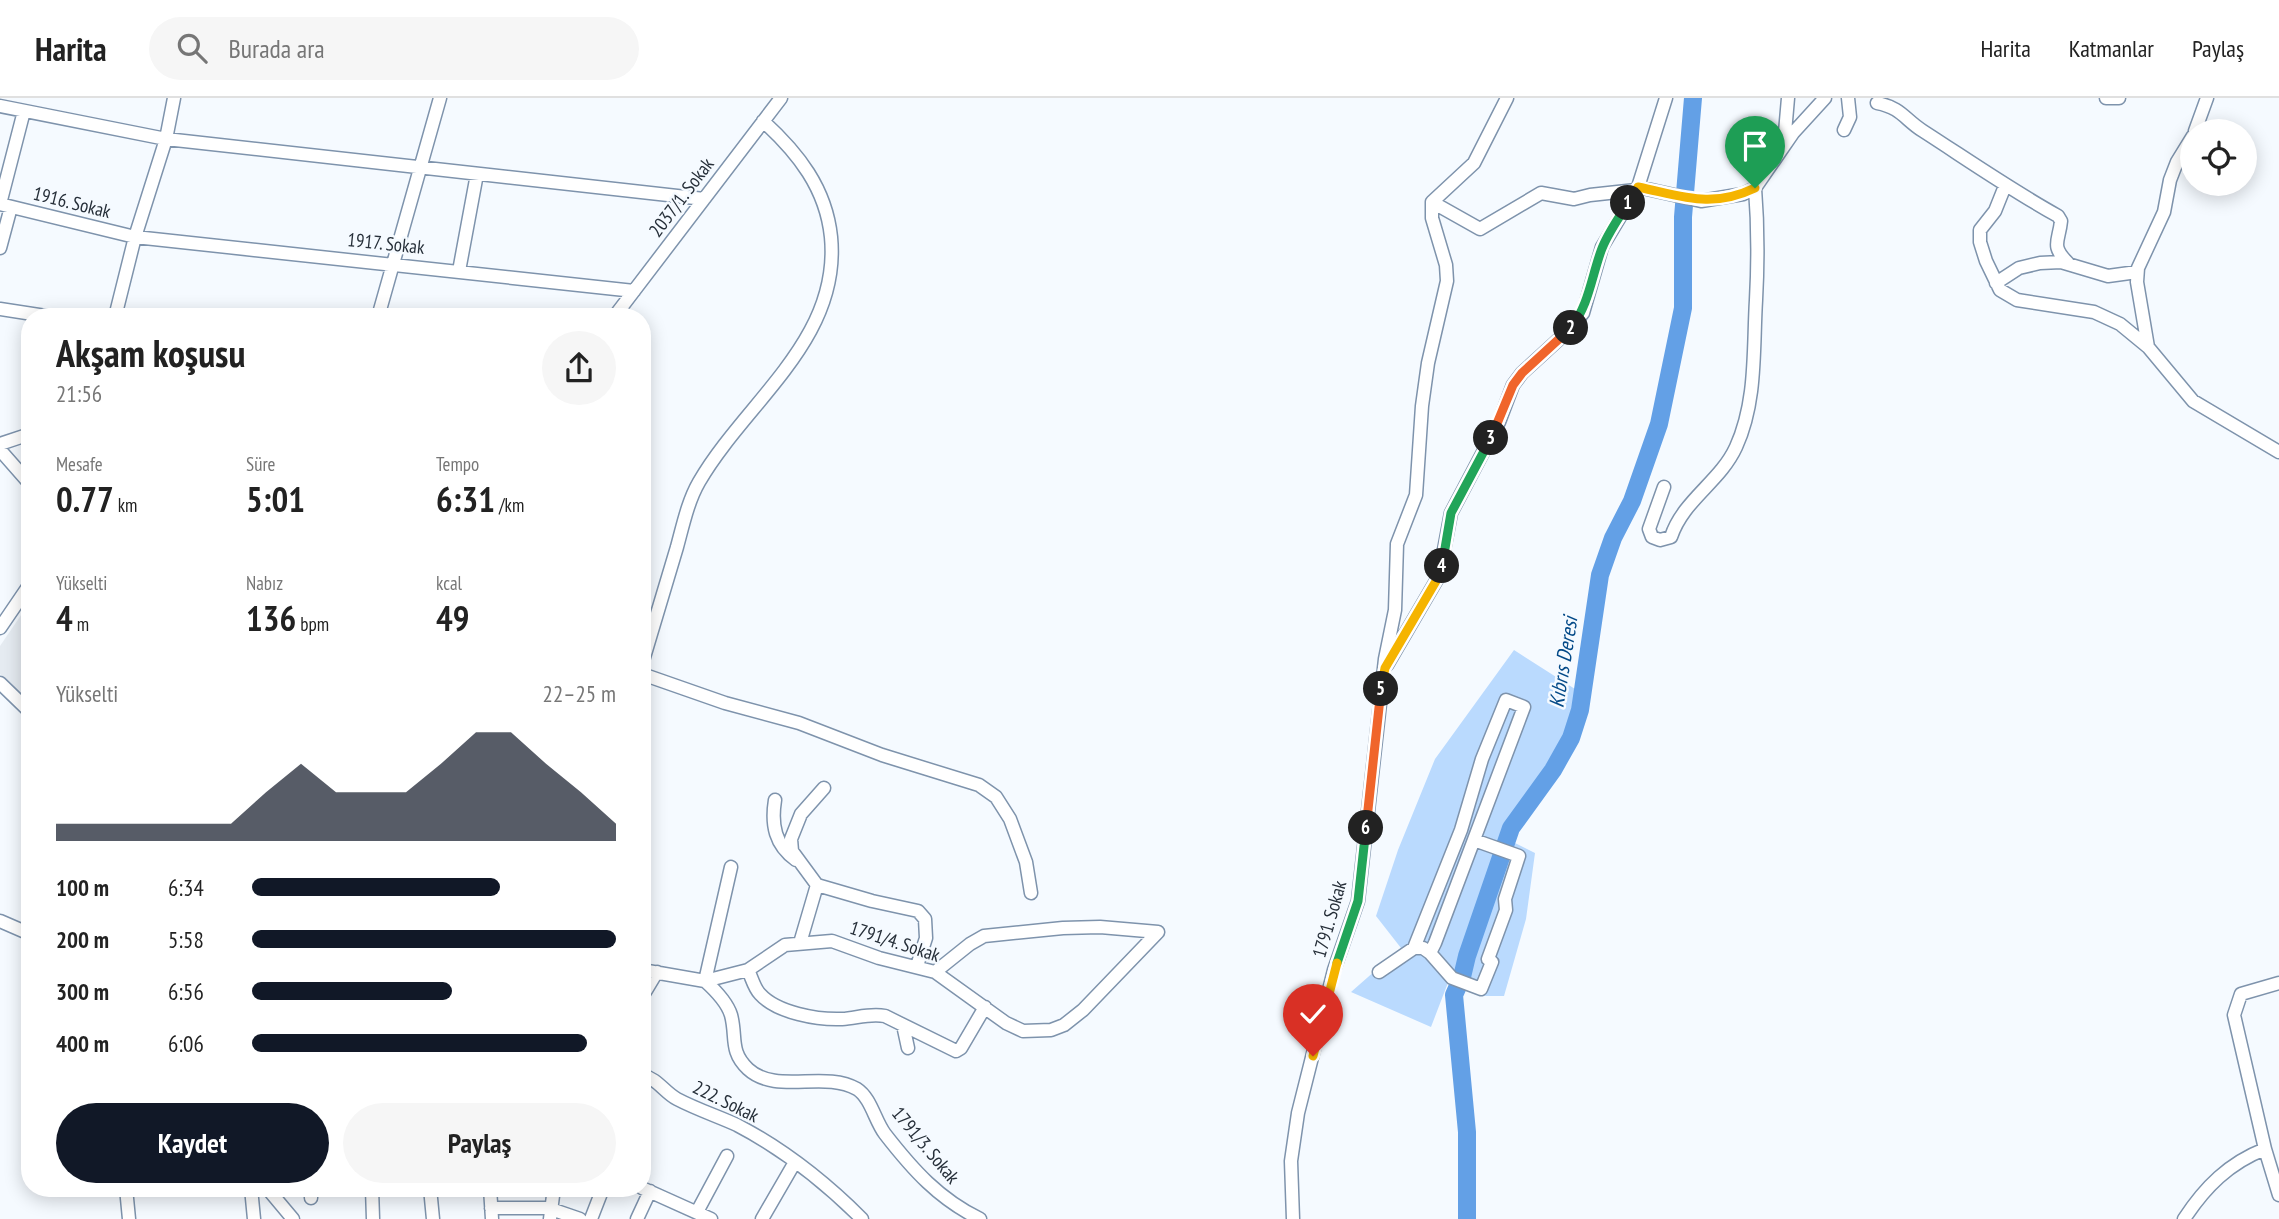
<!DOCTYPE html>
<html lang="tr">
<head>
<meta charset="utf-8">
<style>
	:root { --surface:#fff; --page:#f6f6f6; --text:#222; --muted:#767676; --line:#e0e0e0; --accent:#111827 }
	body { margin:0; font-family:"PT Sans Narrow",sans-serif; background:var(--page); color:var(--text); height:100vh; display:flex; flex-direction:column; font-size:26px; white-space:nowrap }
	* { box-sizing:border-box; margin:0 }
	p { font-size:23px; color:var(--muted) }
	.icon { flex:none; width:38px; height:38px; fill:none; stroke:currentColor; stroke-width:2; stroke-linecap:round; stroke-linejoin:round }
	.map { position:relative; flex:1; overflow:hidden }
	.drawer { position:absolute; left:21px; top:210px; width:630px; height:889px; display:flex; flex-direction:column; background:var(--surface); border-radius:28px; box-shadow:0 4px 18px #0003 }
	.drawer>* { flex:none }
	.tools { position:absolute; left:2180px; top:21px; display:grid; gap:14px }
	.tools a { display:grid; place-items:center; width:77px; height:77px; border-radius:50%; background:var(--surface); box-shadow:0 4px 18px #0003; font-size:35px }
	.pin { position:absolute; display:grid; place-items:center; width:60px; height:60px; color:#fff; margin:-72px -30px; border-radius:50% 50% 50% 0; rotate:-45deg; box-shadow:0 0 7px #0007 }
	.pin .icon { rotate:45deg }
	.km { position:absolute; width:35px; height:35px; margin:-18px; border-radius:50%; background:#222; color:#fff; font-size:19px; line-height:35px; text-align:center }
	.round { display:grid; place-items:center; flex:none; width:74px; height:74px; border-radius:37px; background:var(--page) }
	.overview { display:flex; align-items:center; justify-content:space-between; height:119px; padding:0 35px }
	h1 { font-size:38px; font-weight:700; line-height:52px }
	.stats { display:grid; grid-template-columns:repeat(3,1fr); gap:10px; height:119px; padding:7px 35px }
	.stats div { display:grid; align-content:center }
	.stats b { font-size:35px; font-weight:700 }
	.stats small { font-size:19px; font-weight:400 }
	.stats p { font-size:19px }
	.chart { height:196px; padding:14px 35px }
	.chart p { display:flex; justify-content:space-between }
	.chart svg { width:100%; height:126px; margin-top:7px; fill:var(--accent); opacity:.7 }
	.cta { display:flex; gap:14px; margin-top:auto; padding:14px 35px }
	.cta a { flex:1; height:80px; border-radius:42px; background:var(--accent); color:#fff; font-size:28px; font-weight:700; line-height:80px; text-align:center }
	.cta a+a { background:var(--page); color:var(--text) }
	ul { padding:0 35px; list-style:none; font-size:23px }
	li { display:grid; grid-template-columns:112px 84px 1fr; align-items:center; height:52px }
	li i { height:18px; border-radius:9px; background:var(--accent) }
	header { display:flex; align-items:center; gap:42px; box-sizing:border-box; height:98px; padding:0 35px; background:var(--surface); border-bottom:2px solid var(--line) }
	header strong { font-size:33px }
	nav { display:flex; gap:38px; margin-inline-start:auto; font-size:24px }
	.search { width:490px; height:63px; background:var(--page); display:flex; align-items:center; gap:18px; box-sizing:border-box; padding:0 24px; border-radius:38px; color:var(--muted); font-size:26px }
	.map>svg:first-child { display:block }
</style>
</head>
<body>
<header>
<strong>Harita</strong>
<div class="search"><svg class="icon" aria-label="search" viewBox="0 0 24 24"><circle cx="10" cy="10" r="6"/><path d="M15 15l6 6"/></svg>Burada ara</div>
<nav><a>Harita</a><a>Katmanlar</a><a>Paylaş</a></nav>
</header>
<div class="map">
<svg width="2279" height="1121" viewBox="0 0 2279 1121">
	<rect width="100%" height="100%" fill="#f5faff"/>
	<path fill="#e5ebf1" d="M 30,504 L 30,608 L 0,576 L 0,548 Z"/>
	<path fill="#badafe" d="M 1514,552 L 1575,591 L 1573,625 L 1503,739 L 1535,755 L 1526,821 L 1504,898 L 1483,898 L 1449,882 L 1431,929 L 1351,894 L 1401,850 L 1376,818 L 1398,752 L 1435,661 Z"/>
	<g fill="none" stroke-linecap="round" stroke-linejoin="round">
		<path stroke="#63a0e6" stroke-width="18" d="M 1467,1121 L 1467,1034 L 1454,897 L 1462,879 L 1467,858 L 1511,730 L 1553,672 L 1571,640 L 1580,612 L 1600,477 L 1613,440 L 1632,403 L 1659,326 L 1683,210 L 1683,119 L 1693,0"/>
		<g stroke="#7e93ac" stroke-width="15">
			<path id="minor" d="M 2106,0 L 2119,0
				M 1877,5 C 1902,10 1904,21 1923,33 C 1968,62 2011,92 2058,118 L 2061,123 C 2059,144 2050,147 2068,165
				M 0,8 L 166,41 L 704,101
				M 1844,32 L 1850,19 L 1848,0
				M 2195,33 L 2207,0
				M 1784,46 L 1788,0
				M 2005,88 L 1995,113 L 1980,132 L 1980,144 L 1986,163 L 2000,192 L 2017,202 L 2094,214 L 2120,226 L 2148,249 L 2193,303 L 2279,354
				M 1638,89 L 1666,0
				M 1432,104 L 1480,131 L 1541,95 L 1574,101 L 1590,97 L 1636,92
				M 0,106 L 135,139 L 634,193
				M 0,106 L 24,13
				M 0,150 L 11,109
				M 459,173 L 477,76
				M 1996,185 L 2019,170 L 2040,165 L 2061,164 L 2108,178 L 2137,174
				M 0,211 L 52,219
				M 115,219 L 135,139 L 166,41 L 174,0
				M 378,219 L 440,0
				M 614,219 L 781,0
				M 2148,249 L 2137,184 L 2138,170 L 2164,114 L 2170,82 L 2177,64 L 2193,38
				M 0,346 L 30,336
				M 0,352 L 30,386
				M 1664,389 L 1649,431 L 1652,439 L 1660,442 L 1671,439 C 1683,402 1720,384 1736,349 C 1757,303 1753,251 1756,202 C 1758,165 1758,127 1755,90
				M 0,530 L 30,486
				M 642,566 C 654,527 665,488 677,449 C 683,427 688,403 699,384 C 746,303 841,242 831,139 C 826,90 798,55 763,23
				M 1387,567 L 1439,478 L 1451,415 L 1499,324 L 1513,287 L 1522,275 L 1569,232 L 1583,215 L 1602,149 L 1638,89 L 1701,103 L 1743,96 L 1755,90 L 1793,35 L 1825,0
				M 642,576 L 725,605 L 799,625 L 882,657 L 979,687 L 996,699 L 1010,721 L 1026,764 L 1031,795
				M 0,585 L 30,614
				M 824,690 L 801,716 L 791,741 L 792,753 L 817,787 L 872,803 L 918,813 L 925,821 L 926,840 L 917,868
				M 775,702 C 771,727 775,747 796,762
				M 0,823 L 30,836
				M 800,845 L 817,787
				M 1430,855 L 1452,880 L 1481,891 L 1492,864 L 1488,861 L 1506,812 L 1505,801 L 1519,758 L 1474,742
				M 642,872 L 705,883 L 748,872 L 785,847 L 832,843 L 879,860 L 935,874 L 1006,925 L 1023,933 L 1051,932 L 1064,927 L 1083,912 L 1158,834
				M 748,872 C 752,880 754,890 760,896 C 777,915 818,922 842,921 C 857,920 870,915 885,918 L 956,953 L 961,950 L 985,909
				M 935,874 L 970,846 L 984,838 L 1063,830 L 1100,829 L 1158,834
				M 1379,874 L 1414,850 L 1461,732 L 1482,661 L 1506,602 L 1524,609 L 1435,845 L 1430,855 L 1423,850 L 1414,850
				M 705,883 C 715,892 727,904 731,917 C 737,939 729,953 748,971 C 776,997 824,972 857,991 C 871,1000 875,1023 885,1036 C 913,1072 939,1101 980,1121
				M 705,883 L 731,769
				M 2279,885 L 2241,896 L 2234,917 L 2265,1051 L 2279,1097
				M 642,899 L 657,874
				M 903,927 L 908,950
				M 642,977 C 658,981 664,994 677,1001 C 696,1011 717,1018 737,1027 C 783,1051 825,1084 862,1121
				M 126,1090 L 129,1121
				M 251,1090 L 254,1121
				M 267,1090 L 293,1121
				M 311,1090 L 311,1100
				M 372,1090 L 373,1121
				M 430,1090 L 433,1121
				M 490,1090 L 492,1121
				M 642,1090 L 711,1121
				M 491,1110 L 548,1110 L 580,1121
				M 697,1114 L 727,1058
				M 550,1121 L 554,1090
				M 591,1121 L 603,1090
				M 637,1121 L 650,1093
				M 762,1121 L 795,1064
				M 1293,1121 L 1291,1063 L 1298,1015 L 1334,872 L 1358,803 L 1385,561 L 1395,512 L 1397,446 L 1416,397 L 1422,308 L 1428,265 L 1447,183 L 1446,167 L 1432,120 L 1432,104 L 1474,65 L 1507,0
				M 2184,1121 C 2205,1089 2229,1065 2265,1051"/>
		</g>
		<use href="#minor" stroke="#fff" stroke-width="12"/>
	</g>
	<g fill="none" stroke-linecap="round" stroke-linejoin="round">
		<g stroke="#fff" stroke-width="14">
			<path id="split-1" d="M 1628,105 L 1638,89 C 1682,98 1711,111 1755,90"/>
		</g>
		<g stroke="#fff" stroke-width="14">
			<path id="split-2" d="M 1571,230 C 1589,206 1591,181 1601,153 C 1607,136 1619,120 1628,105"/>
		</g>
		<g stroke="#fff" stroke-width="14">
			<path id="split-3" d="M 1491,340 L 1513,287 L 1522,275 L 1571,230"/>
		</g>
		<g stroke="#fff" stroke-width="14">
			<path id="split-4" d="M 1442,468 L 1451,415 L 1491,340"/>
		</g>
		<g stroke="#fff" stroke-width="14">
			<path id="split-5" d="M 1381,591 L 1385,570 L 1439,478 L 1442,468"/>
		</g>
		<g stroke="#fff" stroke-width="14">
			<path id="split-6" d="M 1366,730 L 1381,591"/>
		</g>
		<g stroke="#fff" stroke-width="14">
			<path id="split-7" d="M 1337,865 L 1358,803 L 1366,730"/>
		</g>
		<g stroke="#fff" stroke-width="14">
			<path id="split-8" d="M 1313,958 L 1337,865"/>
		</g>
		<use href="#split-1" stroke="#f5b400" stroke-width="9"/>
		<use href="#split-2" stroke="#22a559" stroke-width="9"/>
		<use href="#split-3" stroke="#f0652b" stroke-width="9"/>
		<use href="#split-4" stroke="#22a559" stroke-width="9"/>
		<use href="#split-5" stroke="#f5b400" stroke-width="9"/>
		<use href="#split-6" stroke="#f0652b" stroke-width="9"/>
		<use href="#split-7" stroke="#22a559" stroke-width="9"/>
		<use href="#split-8" stroke="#f5b400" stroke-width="9"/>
	</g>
	<g text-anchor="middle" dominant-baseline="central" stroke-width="5" stroke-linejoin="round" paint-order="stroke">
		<g font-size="19" fill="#262f39" stroke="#f5faff">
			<text transform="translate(681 99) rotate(-53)">2037/1. Sokak</text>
			<text transform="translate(72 104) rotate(14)">1916. Sokak</text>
			<text transform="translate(386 145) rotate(6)">1917. Sokak</text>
			<text transform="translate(1329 821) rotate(-74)">1791. Sokak</text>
			<text transform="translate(895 843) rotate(18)">1791/4. Sokak</text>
			<text transform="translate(726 1003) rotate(26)">222. Sokak</text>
			<text transform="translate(926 1047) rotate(50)">1791/3. Sokak</text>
		</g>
		<g font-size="21" font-style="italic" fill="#044a88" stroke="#f5faff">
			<text transform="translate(1563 564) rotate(-81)">Kıbrıs Deresi</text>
		</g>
	</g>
</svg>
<div class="tools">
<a><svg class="icon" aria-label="locate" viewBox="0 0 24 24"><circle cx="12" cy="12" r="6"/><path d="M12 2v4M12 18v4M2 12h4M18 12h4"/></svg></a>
</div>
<div class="pin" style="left:1755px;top:90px;background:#1e9e55"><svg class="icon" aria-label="arrive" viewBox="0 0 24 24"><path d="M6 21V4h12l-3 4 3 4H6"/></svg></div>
<div class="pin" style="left:1313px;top:958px;background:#d93025"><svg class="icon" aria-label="check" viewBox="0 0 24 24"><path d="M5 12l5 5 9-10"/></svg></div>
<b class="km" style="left:1628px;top:105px">1</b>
<b class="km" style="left:1571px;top:230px">2</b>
<b class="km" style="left:1491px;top:340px">3</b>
<b class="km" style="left:1442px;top:468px">4</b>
<b class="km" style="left:1381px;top:591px">5</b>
<b class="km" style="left:1366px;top:730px">6</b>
<section class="drawer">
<div class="overview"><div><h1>Akşam koşusu</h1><p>21:56</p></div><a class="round"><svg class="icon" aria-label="share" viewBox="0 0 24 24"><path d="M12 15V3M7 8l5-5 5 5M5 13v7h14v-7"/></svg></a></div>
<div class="stats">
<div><p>Mesafe</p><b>0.77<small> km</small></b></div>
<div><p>Süre</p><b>5:01</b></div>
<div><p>Tempo</p><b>6:31<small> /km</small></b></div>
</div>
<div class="stats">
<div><p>Yükselti</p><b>4<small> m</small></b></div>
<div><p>Nabız</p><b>136<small> bpm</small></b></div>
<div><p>kcal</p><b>49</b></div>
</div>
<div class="chart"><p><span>Yükselti</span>22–25 m</p>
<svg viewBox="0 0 160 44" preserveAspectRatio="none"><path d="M0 44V38L10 38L20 38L30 38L40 38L50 38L60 27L70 17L80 27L90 27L100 27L110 17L120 6L130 6L140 17L150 27L160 38V44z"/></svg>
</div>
<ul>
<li><b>100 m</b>6:34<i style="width:68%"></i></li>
<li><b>200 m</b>5:58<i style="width:100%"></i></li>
<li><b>300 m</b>6:56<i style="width:55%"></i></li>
<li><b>400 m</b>6:06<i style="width:92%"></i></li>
</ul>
<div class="cta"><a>Kaydet</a><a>Paylaş</a></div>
</section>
</div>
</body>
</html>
